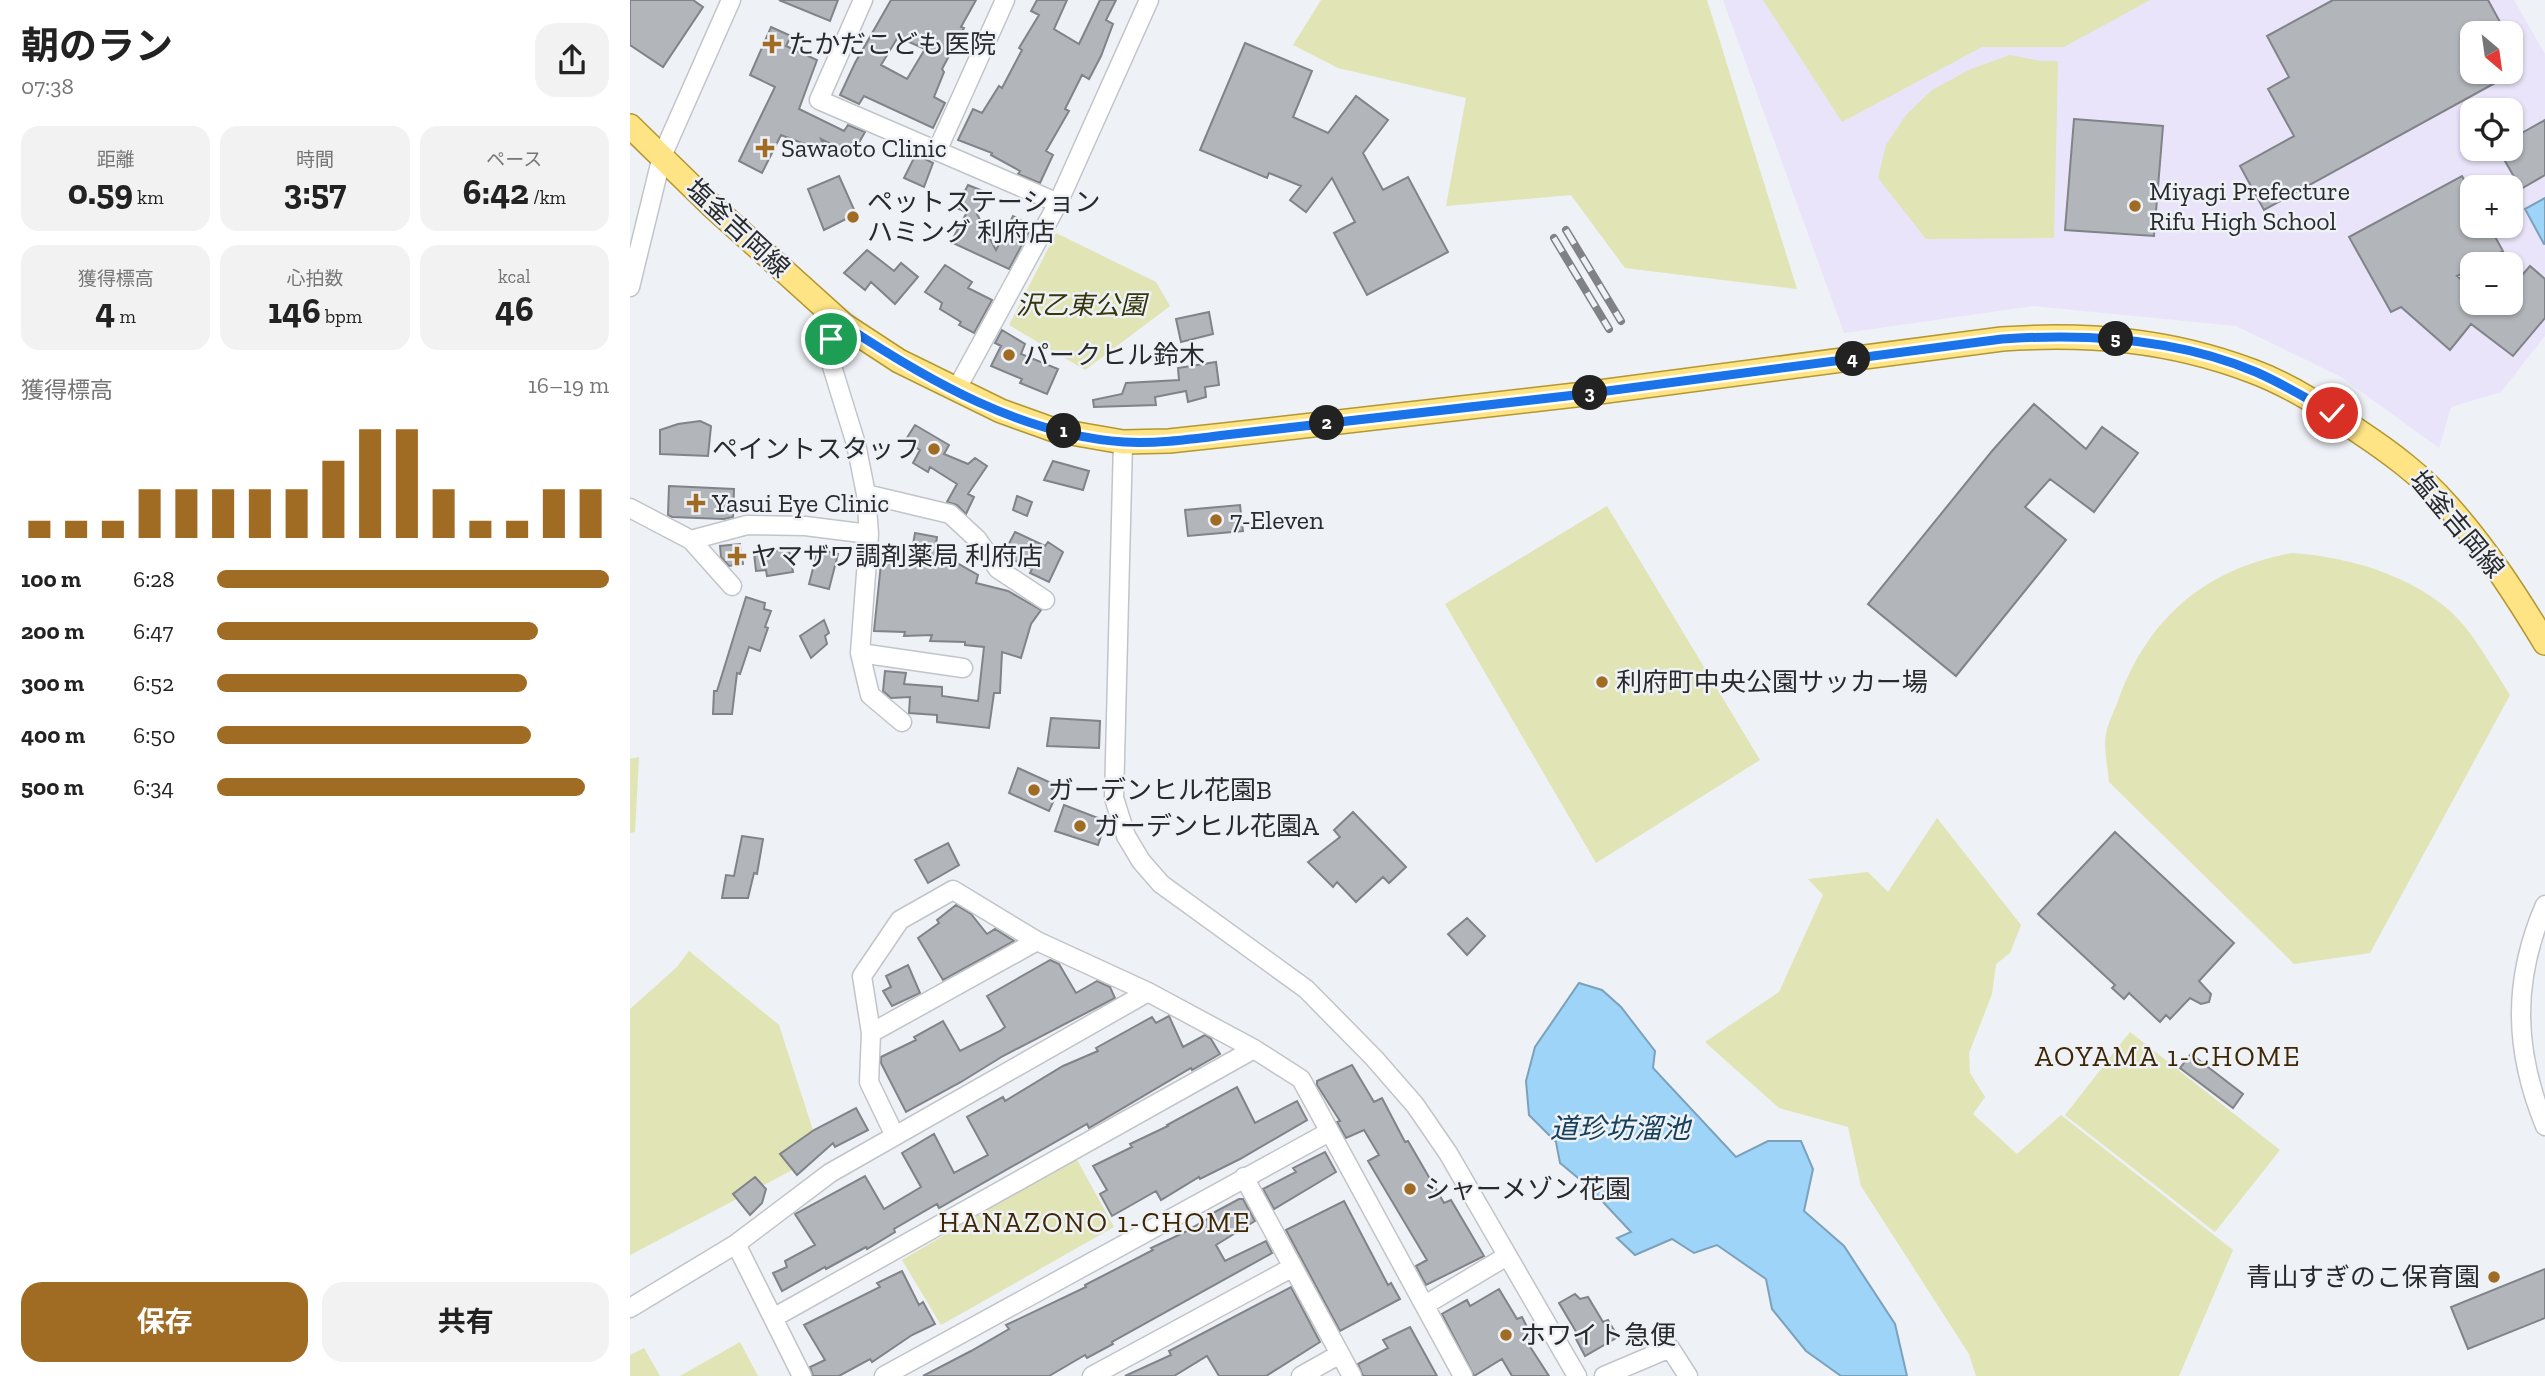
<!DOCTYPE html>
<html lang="ja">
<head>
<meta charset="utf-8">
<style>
	:root { --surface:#fff; --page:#f2f2f2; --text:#222; --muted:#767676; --accent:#a06c24 }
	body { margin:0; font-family:"Zilla Slab","Noto Sans JP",serif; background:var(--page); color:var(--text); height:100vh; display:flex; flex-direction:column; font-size:26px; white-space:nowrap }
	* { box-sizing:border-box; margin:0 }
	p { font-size:23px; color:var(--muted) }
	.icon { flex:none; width:38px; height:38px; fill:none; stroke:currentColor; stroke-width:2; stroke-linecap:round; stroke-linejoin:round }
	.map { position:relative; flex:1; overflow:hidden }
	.side { display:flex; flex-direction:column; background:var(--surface); width:630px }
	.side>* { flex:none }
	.needle { width:46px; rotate:151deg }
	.fabs { position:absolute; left:1830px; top:21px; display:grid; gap:14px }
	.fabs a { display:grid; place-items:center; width:63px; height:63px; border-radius:14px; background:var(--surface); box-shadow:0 2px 5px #0004; font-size:35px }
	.pin { position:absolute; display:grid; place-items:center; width:60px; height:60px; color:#fff; margin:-30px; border:4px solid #fff; border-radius:50%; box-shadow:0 2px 7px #0007 }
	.km { position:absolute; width:35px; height:35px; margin:-18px; border-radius:50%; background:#222; color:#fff; font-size:19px; line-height:35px; text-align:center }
	.round { display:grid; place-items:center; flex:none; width:74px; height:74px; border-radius:21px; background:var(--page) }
	.summary { display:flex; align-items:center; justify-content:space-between; height:119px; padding:0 21px }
	h1 { font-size:38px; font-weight:700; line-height:52px }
	.figures { display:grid; grid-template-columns:repeat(3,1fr); gap:10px; height:119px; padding:7px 21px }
	.figures div { display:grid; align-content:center; border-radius:18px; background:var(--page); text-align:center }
	.figures b { font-size:35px; font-weight:700 }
	.figures small { font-size:19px; font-weight:400 }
	.figures p { font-size:19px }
	.chart { height:196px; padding:14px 21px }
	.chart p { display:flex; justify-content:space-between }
	.chart svg { width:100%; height:126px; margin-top:7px; stroke:var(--accent); stroke-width:6 }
	.primary-button { display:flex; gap:14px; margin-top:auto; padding:14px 21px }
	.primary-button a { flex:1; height:80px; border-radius:21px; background:var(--accent); color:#fff; font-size:28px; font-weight:700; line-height:80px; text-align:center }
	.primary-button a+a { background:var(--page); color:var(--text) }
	ul { padding:0 21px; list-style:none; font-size:23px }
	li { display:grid; grid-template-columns:112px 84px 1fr; align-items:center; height:52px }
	li i { height:18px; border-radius:9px; background:var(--accent) }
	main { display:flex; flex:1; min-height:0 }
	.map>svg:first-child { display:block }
</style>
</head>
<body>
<main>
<section class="side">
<div class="summary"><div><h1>朝のラン</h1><p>07:38</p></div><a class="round"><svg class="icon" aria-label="share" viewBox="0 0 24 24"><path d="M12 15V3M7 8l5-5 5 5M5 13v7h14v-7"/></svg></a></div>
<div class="figures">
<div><p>距離</p><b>0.59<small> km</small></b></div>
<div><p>時間</p><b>3:57</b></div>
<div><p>ペース</p><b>6:42<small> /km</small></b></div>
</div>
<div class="figures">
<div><p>獲得標高</p><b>4<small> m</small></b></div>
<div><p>心拍数</p><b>146<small> bpm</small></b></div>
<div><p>kcal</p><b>46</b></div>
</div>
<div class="chart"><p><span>獲得標高</span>16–19 m</p>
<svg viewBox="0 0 160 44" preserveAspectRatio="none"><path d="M5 44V38M15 44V38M25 44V38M35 44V27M45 44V27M55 44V27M65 44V27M75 44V27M85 44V17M95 44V6M105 44V6M115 44V27M125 44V38M135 44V38M145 44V27M155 44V27"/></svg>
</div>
<ul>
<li><b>100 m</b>6:28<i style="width:100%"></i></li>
<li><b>200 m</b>6:47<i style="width:82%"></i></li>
<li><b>300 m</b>6:52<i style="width:79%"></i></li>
<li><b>400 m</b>6:50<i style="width:80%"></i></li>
<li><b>500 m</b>6:34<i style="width:94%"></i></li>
</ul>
<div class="primary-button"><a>保存</a><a>共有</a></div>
</section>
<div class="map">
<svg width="1915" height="1376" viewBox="0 0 1915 1376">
	<rect width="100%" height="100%" fill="#eef1f6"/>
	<path fill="#e9e4fa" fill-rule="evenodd" d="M 1093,0 L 1884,0 L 1915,54 L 1915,336 L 1871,392 L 1821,407 L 1809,448 L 1711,377 L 1606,326 L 1403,306 L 1214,333 ZM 1843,33 L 1881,33 L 1881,72 L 1843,72 ZM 1843,110 L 1881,110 L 1881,149 L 1843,149 ZM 1843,187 L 1881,187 L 1881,226 L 1843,226 ZM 1843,264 L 1881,264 L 1881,303 L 1843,303 Z"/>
	<path fill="#e1e4b4" d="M 691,0 L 1077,0 L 1167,289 L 995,268 L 941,195 L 816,206 L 836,98 L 708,68 L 663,45 Z
		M 1133,0 L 1520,0 L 1434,47 L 1352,47 L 1212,122 Z
		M 1380,55 L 1411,61 L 1428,61 L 1424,238 L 1296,239 L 1248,178 L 1256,145 L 1276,115 L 1302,90 L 1341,69 Z
		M 426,233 L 526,282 L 540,306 L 455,370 L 379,325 Z
		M 977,506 L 1130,760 L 966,863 L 815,604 Z
		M 1662,553 C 1722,557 1797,579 1836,628 C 1852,649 1866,673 1880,695 L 1740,953 L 1664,964 L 1479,782 C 1478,767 1473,747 1476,733 C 1479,721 1485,709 1489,698 C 1520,616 1576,569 1662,553 Z
		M 9,757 L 5,832 L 0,833 L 0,759 Z
		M 1307,818 L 1391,925 L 1380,953 L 1366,964 L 1362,994 L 1339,1053 L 1340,1073 L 1355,1097 L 1343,1114 L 1387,1154 L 1431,1115 L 1603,1250 L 1549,1376 L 1346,1376 L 1339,1354 L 1231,1186 L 1218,1127 L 1149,1108 L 1075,1042 L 1149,992 L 1193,895 L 1178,879 L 1238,872 L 1258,892 Z
		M 59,951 L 149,1025 L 191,1155 L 0,1255 L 0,1009 L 47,967 Z
		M 1500,1032 L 1650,1150 L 1585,1232 L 1435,1115 Z
		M 446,1158 L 484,1227 L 311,1325 L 272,1260 Z
		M 110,1342 L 128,1376 L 50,1376 Z
		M 14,1348 L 30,1376 L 0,1376 L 0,1355 Z"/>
	<path fill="#9ed4f8" stroke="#7ba1bb" stroke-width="2" d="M 1915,198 L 1915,244 L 1914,244 L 1895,209 Z
		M 949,983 L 972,990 L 991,1007 L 1025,1051 L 1023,1068 L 1106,1157 L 1138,1141 L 1171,1141 L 1183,1169 L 1174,1211 L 1214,1246 L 1265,1324 L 1277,1376 L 1211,1376 L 1176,1351 L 1142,1309 L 1136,1279 L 1087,1245 L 1064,1253 L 1042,1239 L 1005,1255 L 987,1238 L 1001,1232 L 959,1187 L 930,1163 L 926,1142 L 899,1115 L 896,1081 L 905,1047 Z"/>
	<path fill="#b2b5b9" stroke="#808387" stroke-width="2" fill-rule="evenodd" d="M 0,0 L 63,0 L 73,7 L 33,67 L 0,45 Z
		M 149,0 L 208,0 L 200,21 Z
		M 261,0 L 346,0 L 331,27 L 334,28 L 312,69 L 314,72 L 304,97 L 315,103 L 303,128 L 234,96 L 229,104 L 210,95 L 225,63 ZM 268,37 L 295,49 L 277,79 L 251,65 Z
		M 407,0 L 437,0 L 424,29 L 449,44 L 470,0 L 486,0 L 476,20 L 483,24 L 471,56 L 459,79 L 452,75 L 435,109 L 439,111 L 416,151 L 423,155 L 410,183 L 388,174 L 390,171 L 361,155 L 362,153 L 328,140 L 343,109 L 352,113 L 369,86 L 372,88 L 392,50 L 389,48 L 409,15 L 401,11 Z
		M 1703,0 L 1858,0 L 1876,33 L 1843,33 L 1843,72 L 1885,72 L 1634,210 L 1610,166 L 1664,136 L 1638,89 L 1659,77 L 1637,36 Z
		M 141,27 L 161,36 L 156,46 L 187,60 L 169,109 L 214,131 L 218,125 L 235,132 L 222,155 L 191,139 L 198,153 L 151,135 L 132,173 L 109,161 L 145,87 L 120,75 Z
		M 615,43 L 682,71 L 663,117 L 698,133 L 726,96 L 758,120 L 733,153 L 753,190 L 778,177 L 818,252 L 737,295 L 704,233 L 725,222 L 702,178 L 676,212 L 660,200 L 671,186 L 639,173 L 637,178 L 570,150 Z
		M 1444,119 L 1533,126 L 1524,236 L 1435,230 Z
		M 1915,120 L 1915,175 L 1891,189 L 1868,149 L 1881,149 L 1881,139 Z
		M 286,154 L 303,163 L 294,187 L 274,178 Z
		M 209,176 L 226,214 L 194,230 L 178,189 Z
		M 1832,176 L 1843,196 L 1843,226 L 1859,226 L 1873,251 L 1849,264 L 1843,264 L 1843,268 L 1827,276 L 1843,290 L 1843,303 L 1857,303 L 1864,308 L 1869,303 L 1881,303 L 1881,288 L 1900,266 L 1915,279 L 1915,318 L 1883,356 L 1841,324 L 1820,350 L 1771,307 L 1761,312 L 1719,237 Z
		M 338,185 L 358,193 L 347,214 L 366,250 L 383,216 L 402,226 L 379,269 L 321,242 L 337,212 L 326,208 Z
		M 237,250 L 264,271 L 271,263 L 288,277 L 265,304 L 241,282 L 235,290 L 214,273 Z
		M 315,265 L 342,282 L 338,288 L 362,300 L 344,333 L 329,325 L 331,322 L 310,309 L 312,303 L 295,292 Z
		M 579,312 L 583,334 L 551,342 L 546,319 Z
		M 372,330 L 395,344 L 391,354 L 428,369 L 417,394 L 390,383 L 392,379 L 361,366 L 371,346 L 365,343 Z
		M 586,362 L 589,385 L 575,387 L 576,397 L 558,402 L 556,391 L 525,397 L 526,405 L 464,407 L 463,400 L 492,394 L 496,383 L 549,380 L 548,368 Z
		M 1404,404 L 1456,449 L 1472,427 L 1508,453 L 1464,512 L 1420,479 L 1395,507 L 1436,540 L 1326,676 L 1238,604 L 1362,451 Z
		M 70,421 L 81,426 L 78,456 L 30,454 L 30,430 L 48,424 Z
		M 285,425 L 319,445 L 314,454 L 338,464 L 345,458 L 357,466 L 338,494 L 344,497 L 336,514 L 327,505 L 317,502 L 327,484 L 300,467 L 298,472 L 283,463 L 290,450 L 275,441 Z
		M 423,461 L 459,471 L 453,490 L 414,480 Z
		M 39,486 L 104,489 L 103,517 L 94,519 L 42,517 L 38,515 Z
		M 387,496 L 402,502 L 397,516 L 383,510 Z
		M 610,505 L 613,531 L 558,536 L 555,510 Z
		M 385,532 L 415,546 L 418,542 L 433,552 L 419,582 L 400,573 L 402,569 L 373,555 Z
		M 285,533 L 307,537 L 306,543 L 312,544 L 308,552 L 348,575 L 346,583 L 378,591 L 411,610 L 401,624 L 391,658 L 372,652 L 370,693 L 364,693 L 359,728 L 307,722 L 307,715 L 279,713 L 280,697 L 261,698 L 253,691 L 255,671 L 276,673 L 274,684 L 312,687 L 312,696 L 348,701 L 354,647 L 335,645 L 335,642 L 300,641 L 302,635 L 274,636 L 275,632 L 244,631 L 252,554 L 281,556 Z
		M 110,544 L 113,564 L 99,566 L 91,557 L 90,546 Z
		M 159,549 L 163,572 L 137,576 L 136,570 L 126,571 L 124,553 Z
		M 188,549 L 208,554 L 199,589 L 179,584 Z
		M 116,597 L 135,603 L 134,609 L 141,611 L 135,627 L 138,628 L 130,651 L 119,647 L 110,674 L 107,673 L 102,714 L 83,714 L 84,691 L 87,691 Z
		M 194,620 L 199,633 L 195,636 L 197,644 L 181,658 L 170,636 Z
		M 421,718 L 470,721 L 469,748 L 417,746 Z
		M 388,768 L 430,787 L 419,811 L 379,793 Z
		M 434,805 L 476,821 L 468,845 L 425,831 Z
		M 723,812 L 776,867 L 759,883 L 753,877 L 726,902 L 707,882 L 703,887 L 678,862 L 710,837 L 704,830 Z
		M 1485,832 L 1604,943 L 1569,981 L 1581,994 L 1579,1002 L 1571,1004 L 1560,998 L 1540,1019 L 1536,1015 L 1530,1022 L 1499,993 L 1494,999 L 1482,988 L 1485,985 L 1408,914 Z
		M 112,836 L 133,839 L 127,874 L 124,873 L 118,898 L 92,898 L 96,875 L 104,876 Z
		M 318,843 L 329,865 L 298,883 L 285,860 Z
		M 326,905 L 341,914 L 357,934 L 365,929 L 384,941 L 313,980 L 288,938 L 309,923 L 307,920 Z
		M 837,918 L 855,936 L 837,955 L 818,934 Z
		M 420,960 L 429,964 L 446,993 L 467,981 L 480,987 L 485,998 L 373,1056 L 331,1082 L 276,1112 L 251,1063 L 251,1057 L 286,1040 L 284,1037 L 313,1021 L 330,1051 L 370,1031 L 375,1027 L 357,996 Z
		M 278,965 L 290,993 L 262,1006 L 253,991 L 261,987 L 256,976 Z
		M 539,1016 L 553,1047 L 575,1035 L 581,1039 L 590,1054 L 562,1070 L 561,1068 L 459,1128 L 457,1124 L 309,1208 L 307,1204 L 264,1229 L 265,1232 L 237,1249 L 236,1247 L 196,1269 L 195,1267 L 152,1291 L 143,1273 L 157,1267 L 155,1261 L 185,1245 L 165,1214 L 235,1176 L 254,1209 L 291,1187 L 272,1153 L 304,1134 L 324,1173 L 358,1155 L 337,1117 L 373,1097 L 375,1101 L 433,1066 L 468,1051 L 466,1048 L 522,1017 L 526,1023 Z
		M 1561,1054 L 1613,1094 L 1603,1108 L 1550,1068 Z
		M 722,1065 L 744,1102 L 752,1098 L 775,1142 L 778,1141 L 814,1203 L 821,1200 L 854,1256 L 796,1285 L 786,1266 L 797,1260 L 738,1161 L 749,1155 L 734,1130 L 716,1138 L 707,1122 L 710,1121 L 687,1085 L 687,1081 Z
		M 607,1087 L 625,1123 L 667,1101 L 677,1120 L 610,1159 L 570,1179 L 569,1177 L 531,1200 L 526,1191 L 482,1216 L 470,1194 L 477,1190 L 463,1166 L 502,1147 L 500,1144 L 538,1126 L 537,1125 Z
		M 226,1108 L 238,1130 L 205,1147 L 203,1143 L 167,1175 L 150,1154 L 184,1130 Z
		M 695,1152 L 706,1172 L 644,1209 L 633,1189 L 666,1172 L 663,1168 Z
		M 125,1177 L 136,1189 L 132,1203 L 120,1215 L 103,1194 Z
		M 609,1199 L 613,1199 L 625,1221 L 586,1245 L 595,1261 L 636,1241 L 642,1253 L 482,1342 L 483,1344 L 457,1358 L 455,1355 L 419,1376 L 293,1376 L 341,1351 L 379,1329 L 376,1325 L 456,1287 L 455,1285 L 523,1250 L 521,1248 L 553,1233 L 584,1215 L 583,1213 Z
		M 714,1201 L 758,1285 L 761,1283 L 770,1299 L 710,1331 L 656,1230 Z
		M 1915,1269 L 1915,1318 L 1838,1349 L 1821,1307 Z
		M 272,1271 L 289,1305 L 293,1302 L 305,1324 L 282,1335 L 242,1362 L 240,1359 L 209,1376 L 183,1376 L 180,1367 L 195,1360 L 174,1325 L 250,1287 L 247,1283 Z
		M 661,1287 L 690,1342 L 636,1376 L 589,1376 L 577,1356 L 544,1376 L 495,1376 L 541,1355 L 539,1351 Z
		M 869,1289 L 887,1319 L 892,1317 L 903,1339 L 897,1342 L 919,1376 L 882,1376 L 872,1359 L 844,1376 L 812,1314 L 837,1300 L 840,1306 Z
		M 945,1294 L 950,1299 L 958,1297 L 973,1322 L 978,1320 L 988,1337 L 955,1356 L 945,1337 L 948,1335 L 929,1303 Z
		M 780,1327 L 807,1376 L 733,1376 L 728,1364 L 758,1348 L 753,1340 Z"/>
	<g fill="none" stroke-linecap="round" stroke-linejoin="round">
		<g stroke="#c1c4c9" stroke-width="21">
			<path id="minor" d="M 233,0 L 189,100 L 428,203
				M 307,151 L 375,0
				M 0,287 L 32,156 L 101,0
				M 214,325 L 196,347 L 226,444 L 236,494 L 239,534 L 230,653 L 240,695 L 272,722
				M 326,390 L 428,203 L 519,0
				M 493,442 L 484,798 L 496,836 L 511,861 L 531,884 L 676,989 L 744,1058 L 785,1105 L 818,1153 L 947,1376
				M 236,494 L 320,514 L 347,539 L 368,569 L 415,600
				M 0,508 L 61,540 L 102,586
				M 61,540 L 117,525 L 175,526 L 239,534
				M 230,653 L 333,668
				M 1915,905 C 1882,981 1884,1050 1915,1126
				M 241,1033 L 407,941
				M 265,1136 L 239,1082 L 241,1033 L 232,976 L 270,920 L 323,890 L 407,941 L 518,992 L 624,1049 L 671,1079 L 833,1376
				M 614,1177 L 722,1376
				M 106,1244 L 172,1376
				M 795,1305 L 877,1256
				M 0,1308 L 106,1244 L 200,1173 L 518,992
				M 143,1318 L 624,1049
				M 254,1376 L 699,1132
				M 462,1376 L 663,1267
				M 671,1376 L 710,1354
				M 974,1376 L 1040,1348 L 1058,1376"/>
		</g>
		<g stroke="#b39731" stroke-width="26">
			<path id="major" d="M 0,126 L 81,205 L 214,325 L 269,361 L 371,411 L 424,430 L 493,442 L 539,441 L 595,435 L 954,394 L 1372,339 C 1459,333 1540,340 1622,371 C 1660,385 1695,408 1728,431 C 1761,453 1791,475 1817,505 C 1855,547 1886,595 1915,643"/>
		</g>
		<use href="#minor" stroke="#fff" stroke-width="18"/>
		<use href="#major" stroke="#fee485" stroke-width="23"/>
		<g stroke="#808286" stroke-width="8">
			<path id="rail" d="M 936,230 L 991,321
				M 924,238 L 979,329"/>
		</g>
		<use href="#rail" stroke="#eef1f6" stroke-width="5" stroke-dasharray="16" stroke-linecap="butt"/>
	</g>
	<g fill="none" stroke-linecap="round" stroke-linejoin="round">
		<g stroke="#fff" stroke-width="14">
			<path id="route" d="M 201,339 L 214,325 C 297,380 392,435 494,442 C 527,444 562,439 595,435 L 954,394 L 1372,339 C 1457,333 1547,338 1626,372 C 1653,384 1677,398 1702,413"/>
		</g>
		<use href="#route" stroke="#1a73e8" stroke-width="9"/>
	</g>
	<g fill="#a06c24" stroke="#eef1f6" stroke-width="2.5">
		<path d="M138.5 33.5h7v7h7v7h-7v7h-7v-7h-7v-7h7z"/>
		<path d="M131.5 137.5h7v7h7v7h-7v7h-7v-7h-7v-7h7z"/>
		<circle cx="1505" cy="206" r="7"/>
		<circle cx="223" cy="217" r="7"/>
		<circle cx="379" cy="355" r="7"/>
		<circle cx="304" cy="449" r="7"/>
		<path d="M62.5 492.5h7v7h7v7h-7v7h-7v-7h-7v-7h7z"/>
		<circle cx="586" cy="520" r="7"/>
		<path d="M103.5 545.5h7v7h7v7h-7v7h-7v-7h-7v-7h7z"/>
		<circle cx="972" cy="682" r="7"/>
		<circle cx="404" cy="790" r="7"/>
		<circle cx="450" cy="826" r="7"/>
		<circle cx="780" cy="1189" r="7"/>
		<circle cx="1864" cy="1277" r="7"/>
		<circle cx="876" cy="1335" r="7"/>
	</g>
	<g text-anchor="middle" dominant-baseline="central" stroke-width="5" stroke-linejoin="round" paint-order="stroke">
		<g font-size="26" fill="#292a2c" stroke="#eef1f6" text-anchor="start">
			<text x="158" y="44">たかだこども医院</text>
			<text x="151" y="148">Sawaoto Clinic</text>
			<text x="1519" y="191">Miyagi Prefecture<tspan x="1519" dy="30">Rifu High School</tspan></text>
			<text x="237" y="202">ペットステーション<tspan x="237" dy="30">ハミング 利府店</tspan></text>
			<text x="393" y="355">パークヒル鈴木</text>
			<text x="290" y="449" text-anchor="end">ペイントスタッフ</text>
			<text x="82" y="503">Yasui Eye Clinic</text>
			<text x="600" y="520">7-Eleven</text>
			<text x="121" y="556">ヤマザワ調剤薬局 利府店</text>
			<text x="986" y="682">利府町中央公園サッカー場</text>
			<text x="418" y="790">ガーデンヒル花園B</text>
			<text x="464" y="826">ガーデンヒル花園A</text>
			<text x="794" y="1189">シャーメゾン花園</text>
			<text x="1850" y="1277" text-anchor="end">青山すぎのこ保育園</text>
			<text x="890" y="1335">ホワイト急便</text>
		</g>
		<g font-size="26" fill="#292a2c" stroke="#eef1f6">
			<text transform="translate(108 228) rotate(43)">塩釜吉岡線</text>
			<text transform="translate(1827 524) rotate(50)">塩釜吉岡線</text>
		</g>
		<g font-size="26" font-style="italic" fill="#353609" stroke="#eef1f6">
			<text x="451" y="305">沢乙東公園</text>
		</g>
		<g font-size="28" letter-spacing="2" fill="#3e2603" stroke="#eef1f6">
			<text x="1538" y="1056">AOYAMA 1-CHOME</text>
			<text x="465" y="1222">HANAZONO 1-CHOME</text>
		</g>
		<g font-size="28" font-style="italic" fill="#17415a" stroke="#eef1f6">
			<text x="990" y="1128">道珍坊溜池</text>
		</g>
	</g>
</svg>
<div class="fabs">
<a><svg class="needle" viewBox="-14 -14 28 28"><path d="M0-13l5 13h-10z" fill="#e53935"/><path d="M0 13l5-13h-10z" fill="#767676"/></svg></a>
<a><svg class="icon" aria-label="locate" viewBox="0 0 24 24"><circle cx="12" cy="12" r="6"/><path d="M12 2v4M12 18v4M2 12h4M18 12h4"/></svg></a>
<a>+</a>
<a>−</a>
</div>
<div class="pin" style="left:201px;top:339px;background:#1e9e55"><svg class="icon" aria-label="arrive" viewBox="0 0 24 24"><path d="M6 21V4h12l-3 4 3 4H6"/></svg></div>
<div class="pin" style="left:1702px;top:413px;background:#d93025"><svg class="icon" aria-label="check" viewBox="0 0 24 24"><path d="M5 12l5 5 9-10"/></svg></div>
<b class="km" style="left:434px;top:431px">1</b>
<b class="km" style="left:697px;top:423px">2</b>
<b class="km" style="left:960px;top:393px">3</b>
<b class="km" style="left:1223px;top:359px">4</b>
<b class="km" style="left:1486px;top:339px">5</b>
</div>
</main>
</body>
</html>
